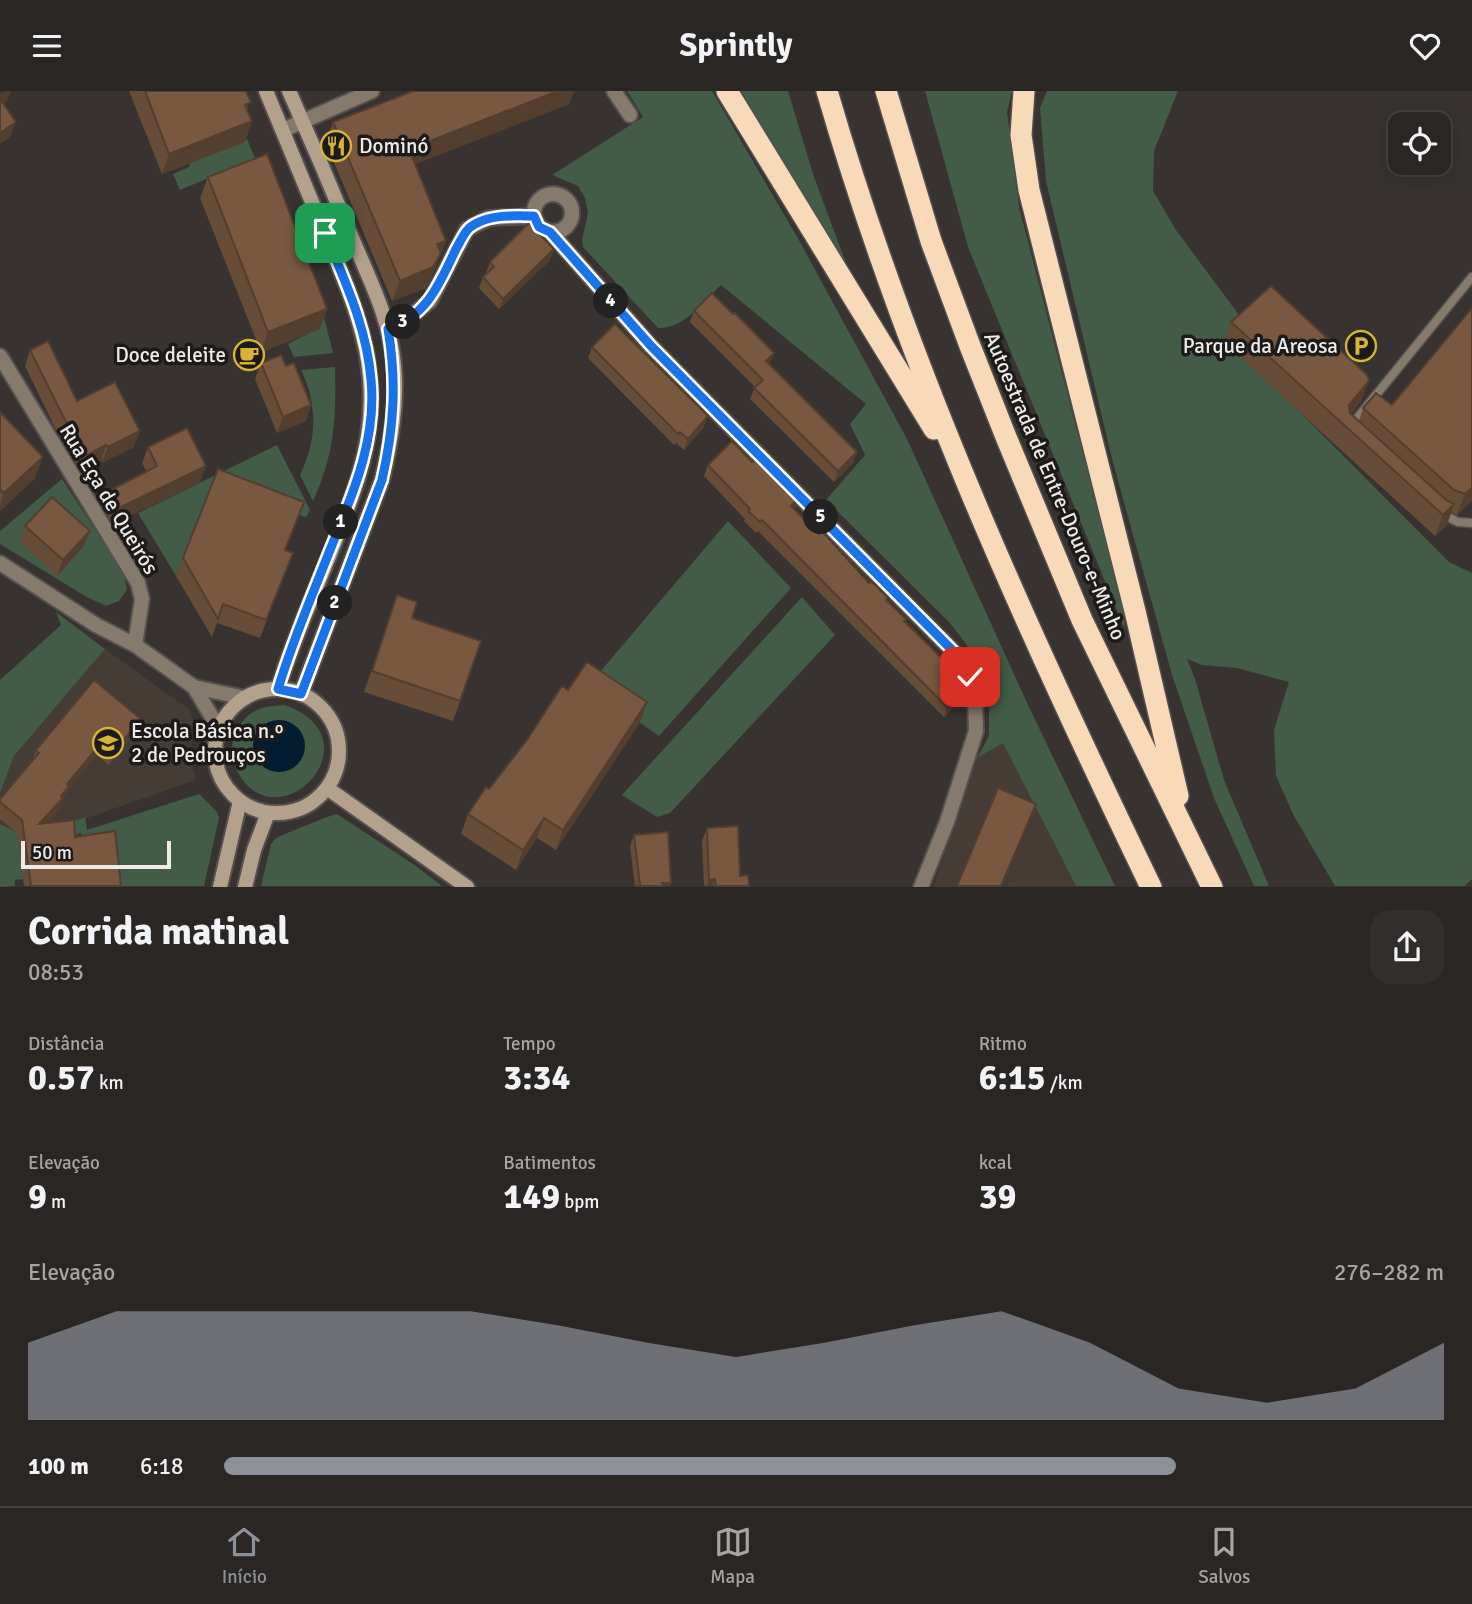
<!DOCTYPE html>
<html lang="pt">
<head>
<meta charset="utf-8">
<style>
	:root { --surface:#2a2624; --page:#322e2c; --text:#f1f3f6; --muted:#a5a5a6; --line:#464341; --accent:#8c9099 }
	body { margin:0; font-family:Signika,sans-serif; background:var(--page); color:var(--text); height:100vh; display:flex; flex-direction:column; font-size:26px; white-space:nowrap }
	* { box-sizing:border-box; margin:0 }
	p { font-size:23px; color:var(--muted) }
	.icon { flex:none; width:38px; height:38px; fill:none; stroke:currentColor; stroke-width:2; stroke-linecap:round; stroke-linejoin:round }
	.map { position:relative; height:796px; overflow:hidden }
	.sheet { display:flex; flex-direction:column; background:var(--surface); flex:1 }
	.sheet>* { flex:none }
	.tools { position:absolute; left:1388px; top:21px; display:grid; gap:14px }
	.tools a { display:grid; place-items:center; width:63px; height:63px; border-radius:14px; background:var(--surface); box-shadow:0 4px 18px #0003,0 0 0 2px var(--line); font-size:35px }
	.scale { position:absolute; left:21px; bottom:18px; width:150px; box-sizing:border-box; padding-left:7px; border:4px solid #eeebe9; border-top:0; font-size:19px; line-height:24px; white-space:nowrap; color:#eeebe9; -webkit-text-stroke:5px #1d1b1a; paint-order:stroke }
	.pin { position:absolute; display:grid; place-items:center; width:60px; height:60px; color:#fff; margin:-30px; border-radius:14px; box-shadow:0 4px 10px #0006 }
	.km { position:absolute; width:35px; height:35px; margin:-18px; border-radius:50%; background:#222; color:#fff; font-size:19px; line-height:35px; text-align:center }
	.round { display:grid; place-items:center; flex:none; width:74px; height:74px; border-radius:21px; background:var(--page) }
	.summary { display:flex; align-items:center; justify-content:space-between; height:119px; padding:0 28px }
	h1 { font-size:38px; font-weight:700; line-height:52px }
	.stats { display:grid; grid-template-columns:repeat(3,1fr); gap:10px; height:119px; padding:7px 28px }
	.stats div { display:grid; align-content:center }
	.stats b { font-size:35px; font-weight:700 }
	.stats small { font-size:19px; font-weight:400 }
	.stats p { font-size:19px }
	.chart { height:196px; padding:14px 28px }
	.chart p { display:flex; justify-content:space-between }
	.chart svg { width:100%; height:126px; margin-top:7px; fill:var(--accent); opacity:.7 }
	ul { padding:0 28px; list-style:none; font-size:23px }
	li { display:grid; grid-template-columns:112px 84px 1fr; align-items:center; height:52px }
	li i { height:18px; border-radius:9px; background:var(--accent) }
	header { display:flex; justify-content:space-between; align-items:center; height:91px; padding:0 28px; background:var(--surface); font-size:32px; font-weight:700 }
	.tabs { display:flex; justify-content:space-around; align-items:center; height:98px; border-top:2px solid var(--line); background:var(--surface); font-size:19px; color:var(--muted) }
	.tabs a { display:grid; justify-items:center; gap:4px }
	.tabs .on { color:var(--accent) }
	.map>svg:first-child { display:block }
</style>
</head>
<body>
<header><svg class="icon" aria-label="menu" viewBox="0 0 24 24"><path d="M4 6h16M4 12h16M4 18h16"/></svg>Sprintly<svg class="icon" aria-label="heart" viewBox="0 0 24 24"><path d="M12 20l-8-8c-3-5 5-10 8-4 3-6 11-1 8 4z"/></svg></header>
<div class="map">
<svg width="1472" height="796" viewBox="0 0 1472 796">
	<rect width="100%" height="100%" fill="#383330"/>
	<path fill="#453c35" d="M 105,558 L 190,619 L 194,633 L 190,665 L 196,689 L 30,747 L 0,733 L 0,702 L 14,665 Z
		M 1003,651 L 1076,795 L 933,796 L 977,667 Z"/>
	<path fill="#425c47" d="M 627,0 L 712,0 L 800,151 L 907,348 L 1028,614 L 1115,795 L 1076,795 L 1003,652 L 977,667 L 989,645 L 989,611 L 975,565 L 950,532 L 826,409 L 865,364 L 850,333 L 866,313 L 721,194 C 703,211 684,238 658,237 L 583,156 L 582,149 L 588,122 L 585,107 L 578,95 L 552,84 L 643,26 Z
		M 741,0 L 788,0 L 814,86 L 850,183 Z
		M 925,0 L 1012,0 L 1007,21 L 1019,116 L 1124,521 L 1125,539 L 968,156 Z
		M 1047,0 L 1178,0 L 1154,60 L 1153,100 L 1176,139 L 1242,228 L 1260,281 L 1449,471 L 1472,482 L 1472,788 L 1465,795 L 1335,795 L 1294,725 L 1276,685 L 1274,639 L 1289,591 L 1237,577 L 1202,574 L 1187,568 L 1195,588 L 1224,689 L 1269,795 L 1254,795 L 1214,707 L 1172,584 L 1112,368 L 1046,90 L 1040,17 Z
		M 247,48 L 264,89 L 216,84 L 180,99 L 173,83 L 189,76 L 190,72 Z
		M 324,226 L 333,262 L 294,266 L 288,253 L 319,237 Z
		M 335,276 C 336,327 335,363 313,410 L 300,384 C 317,349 318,314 301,279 Z
		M 277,354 L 310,419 L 306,426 L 299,424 L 297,430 L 212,396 L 176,485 L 138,422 Z
		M 62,388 L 124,483 L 127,499 L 119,510 L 106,515 L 85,505 L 0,453 L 0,440 Z
		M 728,430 L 791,497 L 659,645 L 588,595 Z
		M 802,506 L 835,544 L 670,722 L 657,726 L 622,704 Z
		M 56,521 L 105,558 L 14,665 L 0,702 L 0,589 L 61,534 Z
		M 285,614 C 381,649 275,757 236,678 C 226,658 235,632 253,621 C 263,615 274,615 285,614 Z
		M 199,703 L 217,721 L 219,727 L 204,795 L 115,795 L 83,758 L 81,742 L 69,746 L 43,742 L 85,726 L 87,739 Z
		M 337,723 L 416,775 L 442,795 L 261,795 L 271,753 L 275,748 C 279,745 333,723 337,723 Z
		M 0,733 L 30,747 L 24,788 L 15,789 L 15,795 L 0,796 Z"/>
	<path fill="#021c32" d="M253 655a26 26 0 1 1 52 0a26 26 0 1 1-52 0Z"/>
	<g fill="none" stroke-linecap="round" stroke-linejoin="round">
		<g stroke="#55504e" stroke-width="11">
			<path id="lane" d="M 1350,336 L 1472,186
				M 1440,422 L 1458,431 L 1472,432"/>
		</g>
		<g stroke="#55504e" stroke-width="18">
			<path id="street" d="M 614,0 L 630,24
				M 283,39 L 372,0
				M534 122a19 19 0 1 1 38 0a19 19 0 1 1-38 0Z
				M 550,141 L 651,255 L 962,569 L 970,586 L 975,604 L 976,640 L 947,731 L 921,796
				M 388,238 L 400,234 L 430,210 L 467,138 L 489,127 L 534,125
				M 0,265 L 138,492 L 142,508 L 135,554
				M 0,472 L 96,534 L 135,554 L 194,596 L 245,607
				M 194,596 L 212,626 L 216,645"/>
		</g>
		<g stroke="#55504e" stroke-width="18">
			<path id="secondary" d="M 266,0 C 284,43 301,85 319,128 C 357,218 389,285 359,384 C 337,457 300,525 278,598
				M 289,0 C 311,49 332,98 352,147 C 369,187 390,228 394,273 C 398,312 391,351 382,389 L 301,603
				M215 660a62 62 0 1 1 124 0a62 62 0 1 1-124 0Z
				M 327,697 L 467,796
				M 220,796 L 240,710
				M 245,796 L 254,759 L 268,722"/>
		</g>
		<g stroke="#55504e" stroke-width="24">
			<path id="highway" d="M 727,0 L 934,338
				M 827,0 C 907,276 1026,537 1151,796
				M 886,0 L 931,150 L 970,255 L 1006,346 L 1082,529 L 1212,796
				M 1024,0 L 1021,44 L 1029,99 L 1135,520 L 1178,705"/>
		</g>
		<use href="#lane" stroke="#867a6d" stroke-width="8"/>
		<use href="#street" stroke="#867a6d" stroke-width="14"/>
		<use href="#secondary" stroke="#b4a18c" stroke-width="14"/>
		<use href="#highway" stroke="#f8dab9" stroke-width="21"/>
	</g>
	<path fill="#674c38" d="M 129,0 L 246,0 L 248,19 L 245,51 L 162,83 Z
		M 413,0 L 574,0 L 569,13 L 415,73 L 446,150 L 433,182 L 426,197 L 392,210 L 326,52 L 333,31 Z
		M 208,86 L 327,218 L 320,238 L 261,261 L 200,107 Z
		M 554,158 L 550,169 L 499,218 L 479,197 L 483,186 L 486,183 L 486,182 L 490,171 Z
		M 694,220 L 770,273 L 769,273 L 857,361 L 853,372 L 834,391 L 750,308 L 755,296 L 690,231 Z
		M 1231,231 L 1361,310 L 1351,323 L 1359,330 L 1363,317 L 1376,302 L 1472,410 L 1457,424 L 1451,421 L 1447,434 L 1435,445 L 1224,252 Z
		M 592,256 L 704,336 L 684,359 L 676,352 L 674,354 L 588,267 Z
		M 30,259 L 77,310 L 134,356 L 102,372 L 101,369 L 81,379 L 57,341 L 25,275 Z
		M 261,272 L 286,275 L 311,314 L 306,330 L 277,342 L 255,288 Z
		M 0,321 L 35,387 L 0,420 Z
		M 148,356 L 200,391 L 113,433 L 103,416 L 109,400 L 147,381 L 142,372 Z
		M 708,374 L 795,418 L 869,492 L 888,507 L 887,509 L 906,528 L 905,530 L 969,594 L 965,605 L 944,626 L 758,440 L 756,442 L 744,430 L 745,428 L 704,385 Z
		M 25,435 L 84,455 L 57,485 L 20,451 Z
		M 285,459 L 293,462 L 260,547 L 217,532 L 212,546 L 176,485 L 183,467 Z
		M 390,525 L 460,610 L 453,630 L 364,601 Z
		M 568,599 L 647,611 L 640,631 L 556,759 L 537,747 L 516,779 L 461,743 L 468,723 L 489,698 Z
		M 141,628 L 136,641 L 109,674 L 97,664 L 67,700 L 58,720 L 47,733 L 75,746 L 121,795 L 24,795 L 17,742 L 0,728 L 0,708 L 32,671 L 36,659 Z
		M 707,737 L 740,785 L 749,795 L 704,795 L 702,750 Z
		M 634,744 L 670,795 L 635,795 L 630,755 Z"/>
	<path fill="#543e2e" d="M 5,0 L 11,0 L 7,10 L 0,15 L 0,3 Z
		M 558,0 L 574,0 L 569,13 L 401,79 L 409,58 Z
		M 252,30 L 245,51 L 162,83 L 169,63 Z
		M 16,31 L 10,46 L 0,53 L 0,42 Z
		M 446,150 L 433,182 L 426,197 L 392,210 L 400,190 L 437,153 Z
		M 554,158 L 550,169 L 499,218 L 503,208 Z
		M 327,218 L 320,238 L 261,261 L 268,241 Z
		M 774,262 L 770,273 L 762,281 L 766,270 Z
		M 1369,290 L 1361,310 L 1342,334 L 1349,314 Z
		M 311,314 L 306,330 L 277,342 L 283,326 Z
		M 708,325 L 704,336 L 684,359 L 688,348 Z
		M 140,340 L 134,356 L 102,372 L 108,356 Z
		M 106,354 L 101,369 L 81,379 L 87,364 Z
		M 857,361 L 853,372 L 834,391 L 838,380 Z
		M 43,366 L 35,387 L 0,420 L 0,414 L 4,402 Z
		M 206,375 L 200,391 L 113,433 L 119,417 Z
		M 1472,397 L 1472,410 L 1457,424 L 1465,403 Z
		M 799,407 L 795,418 L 791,415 Z
		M 1454,413 L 1447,434 L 1435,445 L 1443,424 Z
		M 90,440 L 84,455 L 57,485 L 63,469 Z
		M 969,594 L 965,605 L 944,626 L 947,616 Z
		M 647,611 L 640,631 L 556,759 L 563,739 Z
		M 141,628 L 136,641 L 109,674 L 114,661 Z
		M 102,651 L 97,664 L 67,700 L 58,720 L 35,747 L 39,733 L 67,693 Z
		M 1036,713 L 1030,729 L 1001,795 Z
		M 544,727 L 537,747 L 516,779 L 523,759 Z
		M 715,788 L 713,795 L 707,795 L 709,789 Z
		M 662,792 L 671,792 L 670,795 L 661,795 Z"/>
	<path fill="#785841" stroke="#543e2e" stroke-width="2" d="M 145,0 L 246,0 L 251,11 L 245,14 L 252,30 L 169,63 Z
		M 413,0 L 558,0 L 409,58 L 446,150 L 437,153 L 441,162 L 433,176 L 400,190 L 333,31 Z
		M 0,8 L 16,31 L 0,42 Z
		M 267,63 L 327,218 L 268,241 L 208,86 Z
		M 529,132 L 554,158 L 503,208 L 483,186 L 494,176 L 490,171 Z
		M 1271,195 L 1367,284 L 1369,290 L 1349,314 L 1350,322 L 1446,409 L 1454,413 L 1443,424 L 1231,231 Z
		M 712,202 L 733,223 L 735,222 L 774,262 L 766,270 L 857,361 L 838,380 L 754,297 L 763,289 L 694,220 Z
		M 1472,217 L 1472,397 L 1465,403 L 1454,399 L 1363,317 L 1376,302 L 1392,314 Z
		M 615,233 L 708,325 L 688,348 L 680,341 L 678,343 L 592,256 Z
		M 48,250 L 77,310 L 115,291 L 140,340 L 108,356 L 106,354 L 87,364 L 63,325 L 30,259 Z
		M 281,264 L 286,275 L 294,272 L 311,314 L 283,326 L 261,272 Z
		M 0,321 L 43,366 L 4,402 L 0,398 Z
		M 187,337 L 206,375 L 119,417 L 109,400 L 157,375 L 148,356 Z
		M 732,350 L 752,371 L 758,365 L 777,384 L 799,407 L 791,415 L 819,443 L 822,440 L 869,492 L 871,490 L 888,507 L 886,509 L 906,528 L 904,530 L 969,594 L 947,616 L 762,429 L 760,431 L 748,420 L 750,418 L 708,374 Z
		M 218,378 L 304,411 L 285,459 L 293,462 L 266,529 L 223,513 L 218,528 L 183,467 Z
		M 52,406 L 90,440 L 63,469 L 25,435 Z
		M 397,504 L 417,511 L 412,527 L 481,550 L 460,610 L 372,580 Z
		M 587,571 L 647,611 L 563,739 L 544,727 L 523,759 L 468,723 L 486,696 L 489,698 L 527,649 L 562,595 L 568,599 Z
		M 94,589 L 141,628 L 114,661 L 102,651 L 67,693 L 69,695 L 61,705 L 63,707 L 39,733 L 74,729 L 75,746 L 115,740 L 121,795 L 31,795 L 22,729 L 0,711 L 0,708 L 39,662 L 36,659 Z
		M 998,697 L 1036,713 L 1001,795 L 957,795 Z
		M 738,735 L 740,785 L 748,784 L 749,795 L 716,795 L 715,788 L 709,789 L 707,737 Z
		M 668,741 L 671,792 L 662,792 L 662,795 L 634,795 L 640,794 L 634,744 Z"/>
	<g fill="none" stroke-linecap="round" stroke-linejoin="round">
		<g stroke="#fff" stroke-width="14">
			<path id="route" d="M 325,142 C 345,190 367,237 371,289 C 377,349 352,405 330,459 C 312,505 292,551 278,598 L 301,603 L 382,389 C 394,336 397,291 388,238 C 428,224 439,193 456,158 C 462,148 465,138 475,133 C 493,123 515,125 534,125 L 539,136 L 550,141 L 651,255 L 962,569 L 970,586"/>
		</g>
		<use href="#route" stroke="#1a73e8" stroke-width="9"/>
	</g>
	<defs>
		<g id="restaurant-ring" transform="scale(1.575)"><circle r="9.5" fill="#1d1b1a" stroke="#d7b434" stroke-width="1.5"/><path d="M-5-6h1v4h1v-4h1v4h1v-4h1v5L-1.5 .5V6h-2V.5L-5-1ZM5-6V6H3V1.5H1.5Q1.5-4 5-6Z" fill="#d7b434"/></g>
		<g id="parking-ring" transform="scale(1.575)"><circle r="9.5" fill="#1d1b1a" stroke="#d7b434" stroke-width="1.5"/><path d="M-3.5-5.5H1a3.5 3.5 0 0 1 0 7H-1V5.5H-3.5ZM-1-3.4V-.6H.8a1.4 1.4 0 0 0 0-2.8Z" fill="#d7b434"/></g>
		<g id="cafe-ring" transform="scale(1.575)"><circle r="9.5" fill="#1d1b1a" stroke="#d7b434" stroke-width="1.5"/><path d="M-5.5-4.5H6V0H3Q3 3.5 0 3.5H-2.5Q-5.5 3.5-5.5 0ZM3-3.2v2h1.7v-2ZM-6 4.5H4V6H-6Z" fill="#d7b434"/></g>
		<g id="school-ring" transform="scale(1.575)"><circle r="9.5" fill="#1d1b1a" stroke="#d7b434" stroke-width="1.5"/><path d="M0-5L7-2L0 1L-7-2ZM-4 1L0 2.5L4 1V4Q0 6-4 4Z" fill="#d7b434"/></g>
	</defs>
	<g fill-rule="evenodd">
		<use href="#restaurant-ring" x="336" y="55"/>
		<use href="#parking-ring" x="1361" y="255"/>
		<use href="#cafe-ring" x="249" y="264"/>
		<use href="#school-ring" x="108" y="652"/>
	</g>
	<g text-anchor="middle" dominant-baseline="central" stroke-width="7" stroke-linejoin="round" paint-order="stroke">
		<g font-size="21" fill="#eeebe9" stroke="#1d1b1a" text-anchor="start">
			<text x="359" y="55">Dominó</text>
			<text x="1338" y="255" text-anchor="end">Parque da Areosa</text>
			<text x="226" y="264" text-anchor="end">Doce deleite</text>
			<text x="131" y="640">Escola Básica n.º<tspan x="131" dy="24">2 de Pedrouços</tspan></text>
		</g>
		<g font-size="21" fill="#eeebe9" stroke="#1d1b1a">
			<text transform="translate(1055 395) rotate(67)">Autoestrada de Entre-Douro-e-Minho</text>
			<text transform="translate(109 408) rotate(59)">Rua Eça de Queirós</text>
		</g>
	</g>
</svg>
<div class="tools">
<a><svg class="icon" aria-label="locate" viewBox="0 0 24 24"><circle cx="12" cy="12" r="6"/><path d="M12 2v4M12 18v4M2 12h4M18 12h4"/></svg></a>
</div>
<div class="scale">50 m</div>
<div class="pin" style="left:325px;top:142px;background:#1e9e55"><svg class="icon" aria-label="arrive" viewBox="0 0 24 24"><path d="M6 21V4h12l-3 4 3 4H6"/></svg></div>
<div class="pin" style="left:970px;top:586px;background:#d93025"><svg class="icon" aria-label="check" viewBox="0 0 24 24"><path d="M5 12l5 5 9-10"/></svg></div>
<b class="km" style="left:341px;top:431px">1</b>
<b class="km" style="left:335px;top:512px">2</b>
<b class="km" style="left:403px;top:231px">3</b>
<b class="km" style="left:611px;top:210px">4</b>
<b class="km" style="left:821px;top:426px">5</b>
</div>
<section class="sheet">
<div class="summary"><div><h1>Corrida matinal</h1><p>08:53</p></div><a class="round"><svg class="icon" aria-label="share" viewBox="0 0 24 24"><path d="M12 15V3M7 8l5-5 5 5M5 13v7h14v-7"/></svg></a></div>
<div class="stats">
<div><p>Distância</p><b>0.57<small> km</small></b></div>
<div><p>Tempo</p><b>3:34</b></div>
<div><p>Ritmo</p><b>6:15<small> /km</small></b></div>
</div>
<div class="stats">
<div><p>Elevação</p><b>9<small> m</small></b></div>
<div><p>Batimentos</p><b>149<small> bpm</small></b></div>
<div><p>kcal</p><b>39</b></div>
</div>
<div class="chart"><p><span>Elevação</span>276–282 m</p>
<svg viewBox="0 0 160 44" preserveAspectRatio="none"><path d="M0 44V17L10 6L20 6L30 6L40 6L50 6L60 11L70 17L80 22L90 17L100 11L110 6L120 17L130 33L140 38L150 33L160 17V44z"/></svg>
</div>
<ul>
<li><b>100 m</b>6:18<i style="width:78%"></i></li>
</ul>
</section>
<nav class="tabs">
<a class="on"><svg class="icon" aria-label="home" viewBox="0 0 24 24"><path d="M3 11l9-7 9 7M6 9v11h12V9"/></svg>Início</a>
<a><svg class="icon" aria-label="map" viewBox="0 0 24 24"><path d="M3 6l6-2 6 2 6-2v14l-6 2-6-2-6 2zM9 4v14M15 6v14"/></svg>Mapa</a>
<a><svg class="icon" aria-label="saved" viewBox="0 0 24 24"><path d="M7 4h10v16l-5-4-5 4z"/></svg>Salvos</a>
</nav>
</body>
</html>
